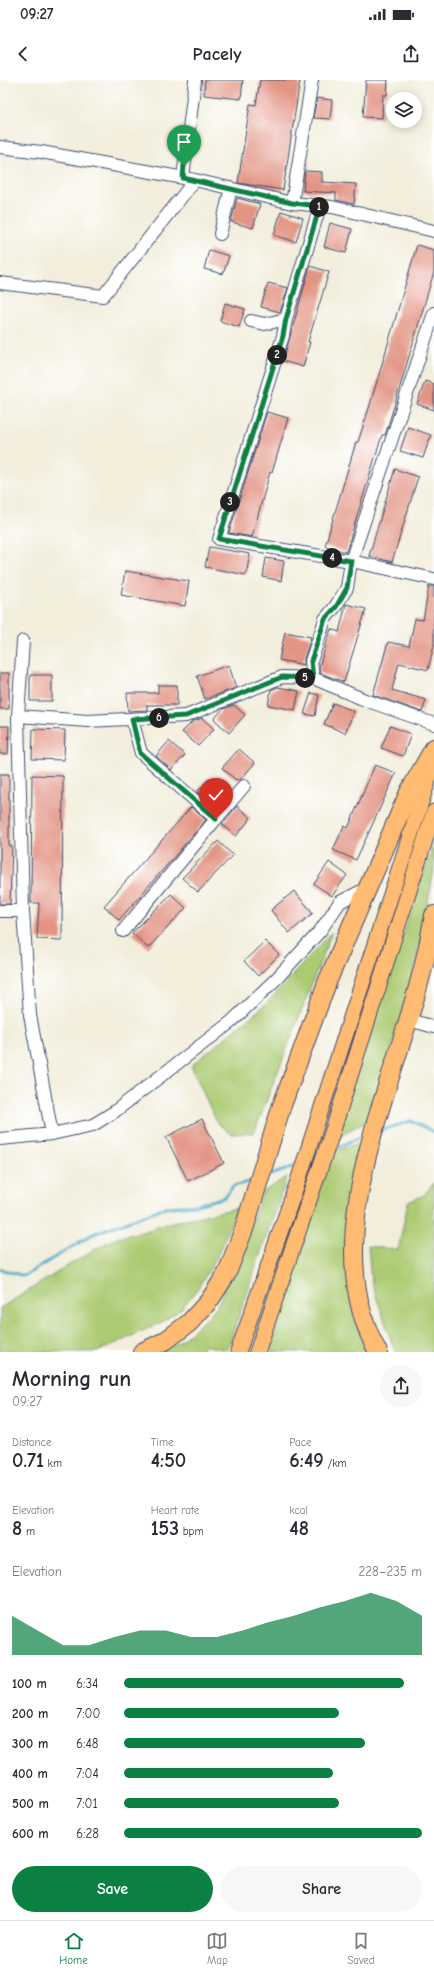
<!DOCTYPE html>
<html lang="en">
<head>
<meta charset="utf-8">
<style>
	:root { --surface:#fff; --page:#f7f7f7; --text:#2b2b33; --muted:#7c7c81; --line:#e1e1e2; --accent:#0b8043 }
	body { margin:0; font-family:"Comic Neue",sans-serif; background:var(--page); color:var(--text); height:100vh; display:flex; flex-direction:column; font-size:15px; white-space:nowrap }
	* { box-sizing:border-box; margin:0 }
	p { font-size:13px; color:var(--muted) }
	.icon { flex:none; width:22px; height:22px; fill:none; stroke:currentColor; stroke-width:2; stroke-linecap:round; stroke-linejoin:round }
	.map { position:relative; height:1272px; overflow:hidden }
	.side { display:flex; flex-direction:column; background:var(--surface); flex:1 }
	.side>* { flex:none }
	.buttons { position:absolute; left:386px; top:12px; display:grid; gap:8px }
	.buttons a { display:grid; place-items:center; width:36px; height:36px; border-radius:50%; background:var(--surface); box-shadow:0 2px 10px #0003; font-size:20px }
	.pin { position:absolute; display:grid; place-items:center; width:34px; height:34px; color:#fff; margin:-41px -17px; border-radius:50% 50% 50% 0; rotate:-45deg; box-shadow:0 0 4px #0007 }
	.pin .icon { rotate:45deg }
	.km { position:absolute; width:20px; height:20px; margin:-10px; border-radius:50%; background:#222; color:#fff; font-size:11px; line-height:20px; text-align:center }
	.round { display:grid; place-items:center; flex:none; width:42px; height:42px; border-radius:21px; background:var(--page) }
	.overview { display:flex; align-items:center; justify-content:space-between; height:68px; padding:0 12px }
	h1 { font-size:22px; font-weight:700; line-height:30px }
	.stats { display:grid; grid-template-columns:repeat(3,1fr); gap:6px; height:68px; padding:4px 12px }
	.stats div { display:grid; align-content:center }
	.stats b { font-size:20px; font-weight:700 }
	.stats small { font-size:11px; font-weight:400 }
	.stats p { font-size:11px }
	.chart { height:112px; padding:8px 12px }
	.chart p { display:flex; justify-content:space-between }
	.chart svg { width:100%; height:72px; margin-top:4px; fill:var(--accent); opacity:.7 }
	.primary-button { display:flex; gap:8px; margin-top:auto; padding:8px 12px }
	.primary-button a { flex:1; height:46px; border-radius:24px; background:var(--accent); color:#fff; font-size:16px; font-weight:700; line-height:46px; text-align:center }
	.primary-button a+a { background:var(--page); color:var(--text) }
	ul { padding:0 12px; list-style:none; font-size:13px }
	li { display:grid; grid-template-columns:64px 48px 1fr; align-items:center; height:30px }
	li i { height:10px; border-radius:5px; background:var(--accent) }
	.status { display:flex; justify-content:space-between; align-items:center; height:28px; padding:0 20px; background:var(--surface); direction:ltr }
	.status svg { height:11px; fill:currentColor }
	header { display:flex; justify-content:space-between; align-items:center; height:52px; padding:0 12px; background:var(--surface); font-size:18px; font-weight:700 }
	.tab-bar { display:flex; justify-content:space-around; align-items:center; height:56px; border-top:1px solid var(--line); background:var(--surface); font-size:11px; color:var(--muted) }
	.tab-bar a { display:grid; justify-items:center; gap:2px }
	.tab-bar .selected { color:var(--accent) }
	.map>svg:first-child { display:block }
</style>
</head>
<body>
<div class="status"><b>09:27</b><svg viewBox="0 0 49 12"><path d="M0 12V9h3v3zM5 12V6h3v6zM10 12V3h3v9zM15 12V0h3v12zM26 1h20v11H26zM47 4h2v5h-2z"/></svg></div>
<header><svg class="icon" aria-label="back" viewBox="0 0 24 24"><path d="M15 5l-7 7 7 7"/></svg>Pacely<svg class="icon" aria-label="share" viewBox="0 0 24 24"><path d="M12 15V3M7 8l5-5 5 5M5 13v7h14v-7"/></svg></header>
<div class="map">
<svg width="434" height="1272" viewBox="0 0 434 1272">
	<rect width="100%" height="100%" fill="#fff"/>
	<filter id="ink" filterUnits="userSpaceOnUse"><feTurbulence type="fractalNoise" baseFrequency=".025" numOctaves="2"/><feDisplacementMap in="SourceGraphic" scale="8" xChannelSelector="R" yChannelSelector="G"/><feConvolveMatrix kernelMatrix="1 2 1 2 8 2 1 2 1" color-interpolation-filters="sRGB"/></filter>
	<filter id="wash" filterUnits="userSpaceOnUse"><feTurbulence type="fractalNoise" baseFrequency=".012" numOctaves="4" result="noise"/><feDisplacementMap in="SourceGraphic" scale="16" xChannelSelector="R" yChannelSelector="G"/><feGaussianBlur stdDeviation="0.9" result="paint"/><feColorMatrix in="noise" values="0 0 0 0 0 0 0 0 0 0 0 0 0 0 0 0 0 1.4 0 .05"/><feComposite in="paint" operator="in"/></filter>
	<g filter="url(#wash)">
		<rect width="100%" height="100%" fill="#f2eedb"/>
		<path fill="#abcb72" stroke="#637d68" d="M 434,763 L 434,791 L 410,911 L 368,1041 L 335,1057 Z
			M 332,852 L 254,1053 L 231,1054 L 217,1043 L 191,986 L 266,924 Z
			M 362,1062 L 351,1223 L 360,1254 L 369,1272 L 270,1272 L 329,1073 Z
			M 287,1097 L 227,1270 L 203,1265 L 201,1272 L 161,1272 C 184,1261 201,1245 217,1226 L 263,1112 Z
			M 434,1103 L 434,1272 L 395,1272 L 371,1201 L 368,1166 L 398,1170 L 408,1122 L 424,1115 Z
			M 237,1128 L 217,1177 L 198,1208 L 180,1230 L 160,1243 L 97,1272 L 0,1272 L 0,1228 C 37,1206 73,1181 110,1161 C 126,1153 143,1155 159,1145 Z"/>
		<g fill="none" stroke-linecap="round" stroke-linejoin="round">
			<path stroke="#4eadcc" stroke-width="3" d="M 380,1051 L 411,1041 L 434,1052
				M 332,1070 L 365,1055
				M 266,1097 L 298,1085
				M 0,1189 L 24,1196 L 93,1154 L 166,1127 L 197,1125 L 225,1117 L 233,1106 L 253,1101"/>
		</g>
		<g id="blocks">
			<path fill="#e39585" d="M 205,0 L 243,0 L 241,19 L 204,15 Z
				M 260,0 L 300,0 L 283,110 L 238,103 L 250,24 L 256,25 Z
				M 366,0 L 388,0 L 387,15 L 383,15 L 382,38 L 363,37 Z
				M 317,18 L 332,20 L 330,39 L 313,38 Z
				M 305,91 L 322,92 L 322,102 L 356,104 L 354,124 L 336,120 L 336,113 L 303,111 Z
				M 237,118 L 260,124 L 253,148 L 231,142 Z
				M 281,131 L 303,138 L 296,162 L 274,155 Z
				M 330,143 L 352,149 L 346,173 L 324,167 Z
				M 417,165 L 434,170 L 434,192 L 396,320 L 385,355 L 382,355 L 346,472 L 325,466 L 356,362 L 358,362 L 370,325 Z
				M 209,170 L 229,176 L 223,194 L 204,189 Z
				M 310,186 L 329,192 L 308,262 L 310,262 L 303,287 L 283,281 Z
				M 268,203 L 288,208 L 280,232 L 261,227 Z
				M 225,223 L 245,229 L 239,247 L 220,241 Z
				M 425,301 L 434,304 L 434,330 L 417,324 Z
				M 267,332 L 288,338 L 272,393 L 270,392 L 252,457 L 229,453 Z
				M 408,347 L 431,355 L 423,378 L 400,371 Z
				M 395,389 L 418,397 L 392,482 L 369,476 Z
				M 209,467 L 250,474 L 246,495 L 205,487 Z
				M 266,478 L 284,481 L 281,501 L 263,497 Z
				M 125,491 L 189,501 L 185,526 L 121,515 Z
				M 429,506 L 434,506 L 434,565 L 428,590 L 399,583 L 392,610 L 426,620 L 422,632 L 373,615 L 388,562 L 409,566 L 415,539 L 423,540 Z
				M 346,524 L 366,529 L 344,602 L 320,593 L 319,587 L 331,549 L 339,552 Z
				M 285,552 L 311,557 L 304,579 L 304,585 L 279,580 Z
				M 229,585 L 236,608 L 205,619 L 197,596 Z
				M 0,593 L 9,593 L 9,629 L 0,629 Z
				M 30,595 L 52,595 L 52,621 L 30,621 Z
				M 158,605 L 177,605 L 177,625 L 147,625 L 147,630 L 128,631 L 127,613 L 158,613 Z
				M 278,607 L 299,611 L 295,630 L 268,625 L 271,610 Z
				M 311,613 L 319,615 L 315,636 L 304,634 Z
				M 333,623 L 354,631 L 345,653 L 324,644 Z
				M 234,625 L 245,635 L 229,653 L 214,639 L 223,629 Z
				M 202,638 L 214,649 L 198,666 L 182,652 L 192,642 Z
				M 0,646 L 9,646 L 8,674 L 0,674 Z
				M 390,646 L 411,654 L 403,676 L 381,668 Z
				M 33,649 L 65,650 L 64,680 L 32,679 Z
				M 169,661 L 185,675 L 171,690 L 156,676 Z
				M 239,669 L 255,683 L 239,701 L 237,699 L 236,700 L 222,688 Z
				M 375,685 L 396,693 L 356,780 L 333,770 L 344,746 L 348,748 Z
				M 0,694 L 9,694 L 9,766 L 12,766 L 10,824 L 0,824 Z
				M 32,695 L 63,696 L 62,860 L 37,859 L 39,823 L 31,823 Z
				M 210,698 L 226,712 L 213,726 L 197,712 Z
				M 237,726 L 251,738 L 236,756 L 222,744 Z
				M 191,727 L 206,740 L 119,840 L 104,826 Z
				M 218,761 L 233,775 L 198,812 L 182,798 Z
				M 329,782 L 347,795 L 332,816 L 314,804 Z
				M 294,811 L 313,833 L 289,853 L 271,830 Z
				M 171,814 L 186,828 L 148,868 L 132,853 Z
				M 265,861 L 279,875 L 258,896 L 244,881 Z
				M 202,1039 L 224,1083 L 188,1101 L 166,1057 Z"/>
		</g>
	</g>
	<g filter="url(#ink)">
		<use href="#blocks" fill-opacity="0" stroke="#3b4c71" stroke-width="1"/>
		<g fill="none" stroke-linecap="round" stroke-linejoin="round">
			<g stroke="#3b4c71" stroke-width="14">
				<path id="minor" d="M 0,67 L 41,72 L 195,100 L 292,123 L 332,127 L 434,151
					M 183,98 L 195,0
					M 292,123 L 312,0
					M 220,154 L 231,108
					M 0,203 L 103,216 L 195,100
					M 286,239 L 283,256 L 219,459 L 351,481 L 434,233
					M 251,241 L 265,244 L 286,239 L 320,126
					M 23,561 L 18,636 L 23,831 L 30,935 L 52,1054
					M 313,598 L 311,581 L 322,549 L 325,539 L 335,527 L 347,508 L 351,481 L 434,499
					M 18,636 L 88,641 L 186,636 L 282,597 L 313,598 L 365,620 L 434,644
					M 216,739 L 244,706
					M 0,831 L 23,831
					M 123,851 L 216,739 L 141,673 L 132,639
					M 409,940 L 434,947
					M 0,1059 L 52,1054 L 93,1045 L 114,1032 L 231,942 L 277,898 L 320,851 L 340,822 L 369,807"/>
			</g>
			<g stroke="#3b4c71" stroke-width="17">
				<path id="major" d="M 238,1272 L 298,1101 L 434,682
					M 257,1272 L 332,1053 L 434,732"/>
			</g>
			<g stroke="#3b4c71" stroke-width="20">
				<path id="highway" d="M 142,1272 L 165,1261 L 189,1243 L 209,1221 L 227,1193 L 244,1149 L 281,1028 L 328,900 L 409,712 L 434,668
					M 378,1272 C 322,1171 377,1042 408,941 C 419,906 428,871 434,835"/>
			</g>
			<use href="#minor" stroke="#fff" stroke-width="12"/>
			<use href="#major" stroke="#ffbb71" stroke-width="15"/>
			<use href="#highway" stroke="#ffbb71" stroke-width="18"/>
		</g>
	</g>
	<g fill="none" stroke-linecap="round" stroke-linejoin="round" filter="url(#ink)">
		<g stroke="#fff" stroke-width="8">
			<path id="route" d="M 184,86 L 183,98 L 292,123 L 320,126 L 286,239 L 283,256 L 219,459 L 351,481 L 347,508 L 336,527 L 325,539 L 311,581 L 313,598 L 282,597 L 186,636 L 132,639 L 140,673 L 216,739"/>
		</g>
		<use href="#route" stroke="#0b8043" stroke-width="5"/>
	</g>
</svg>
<div class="buttons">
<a><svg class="icon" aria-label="layers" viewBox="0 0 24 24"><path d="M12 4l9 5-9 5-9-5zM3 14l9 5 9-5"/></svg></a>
</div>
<div class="pin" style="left:184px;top:86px;background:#1e9e55"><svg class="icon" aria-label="arrive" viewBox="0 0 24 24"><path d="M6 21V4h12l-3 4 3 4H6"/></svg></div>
<div class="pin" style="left:216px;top:739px;background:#d93025"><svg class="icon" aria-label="check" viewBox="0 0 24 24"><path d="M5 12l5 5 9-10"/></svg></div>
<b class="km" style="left:319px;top:127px">1</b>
<b class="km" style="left:277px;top:275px">2</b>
<b class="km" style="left:230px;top:422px">3</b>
<b class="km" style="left:332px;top:478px">4</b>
<b class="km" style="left:305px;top:598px">5</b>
<b class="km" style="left:159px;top:638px">6</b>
</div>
<section class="side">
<div class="overview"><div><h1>Morning run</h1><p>09:27</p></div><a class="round"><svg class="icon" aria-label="share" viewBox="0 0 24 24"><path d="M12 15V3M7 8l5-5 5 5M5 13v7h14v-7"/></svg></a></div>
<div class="stats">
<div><p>Distance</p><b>0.71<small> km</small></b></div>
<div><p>Time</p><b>4:50</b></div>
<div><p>Pace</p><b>6:49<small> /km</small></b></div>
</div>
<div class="stats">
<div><p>Elevation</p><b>8<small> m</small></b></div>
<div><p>Heart rate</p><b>153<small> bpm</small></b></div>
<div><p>kcal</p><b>48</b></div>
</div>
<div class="chart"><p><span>Elevation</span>228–235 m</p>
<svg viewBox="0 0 160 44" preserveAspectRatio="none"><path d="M0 44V20L10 29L20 38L30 38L40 33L50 29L60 29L70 33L80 33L90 29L100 24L110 20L120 15L130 11L140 6L150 11L160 20V44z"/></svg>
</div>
<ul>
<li><b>100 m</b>6:34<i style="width:94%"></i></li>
<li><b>200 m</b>7:00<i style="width:72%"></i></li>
<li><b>300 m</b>6:48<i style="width:81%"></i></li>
<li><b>400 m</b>7:04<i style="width:70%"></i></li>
<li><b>500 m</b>7:01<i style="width:72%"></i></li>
<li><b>600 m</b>6:28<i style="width:100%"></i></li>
</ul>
<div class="primary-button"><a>Save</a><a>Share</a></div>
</section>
<nav class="tab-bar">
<a class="selected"><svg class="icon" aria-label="home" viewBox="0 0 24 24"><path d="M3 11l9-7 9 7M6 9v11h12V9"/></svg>Home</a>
<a><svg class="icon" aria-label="map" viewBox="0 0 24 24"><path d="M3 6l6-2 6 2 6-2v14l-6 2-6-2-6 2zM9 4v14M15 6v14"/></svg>Map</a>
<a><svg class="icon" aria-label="saved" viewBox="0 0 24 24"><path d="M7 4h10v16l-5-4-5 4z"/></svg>Saved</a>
</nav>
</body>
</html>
